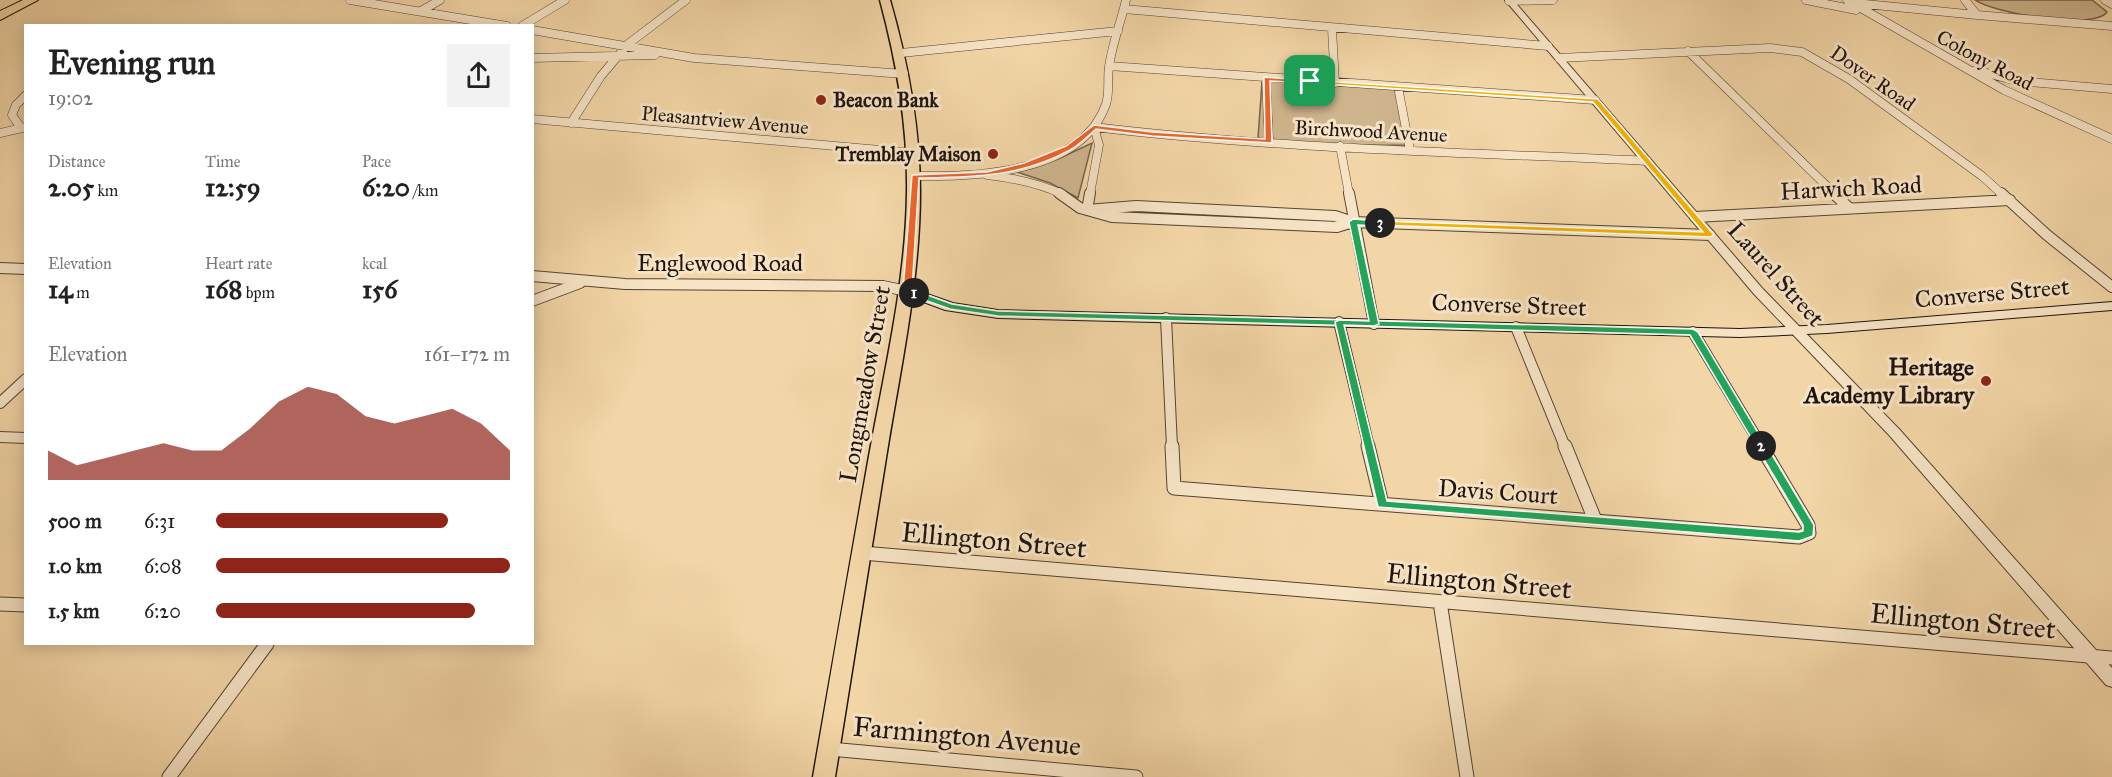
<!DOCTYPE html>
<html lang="en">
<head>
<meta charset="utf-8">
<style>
	:root { --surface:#fff; --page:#f2f2f2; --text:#222; --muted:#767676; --accent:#8f2418 }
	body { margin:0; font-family:"IM FELL Great Primer",serif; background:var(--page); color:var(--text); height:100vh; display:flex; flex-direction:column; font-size:22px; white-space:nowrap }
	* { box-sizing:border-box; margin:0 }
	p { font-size:20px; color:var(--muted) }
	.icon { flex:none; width:33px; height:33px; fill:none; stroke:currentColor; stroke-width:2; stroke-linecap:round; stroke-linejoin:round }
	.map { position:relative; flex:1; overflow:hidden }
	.sheet { position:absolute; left:24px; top:24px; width:510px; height:621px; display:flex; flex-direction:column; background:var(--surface); border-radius:0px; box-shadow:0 3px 15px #0003 }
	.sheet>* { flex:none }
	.pin { position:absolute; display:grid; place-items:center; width:51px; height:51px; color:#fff; margin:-26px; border-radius:12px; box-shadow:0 3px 9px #0006 }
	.km { position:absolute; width:30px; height:30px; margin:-15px; border-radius:50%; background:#222; color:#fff; font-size:16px; line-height:30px; text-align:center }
	.round { display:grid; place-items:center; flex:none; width:63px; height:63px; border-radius:0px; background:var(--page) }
	.head { display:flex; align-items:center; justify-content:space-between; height:102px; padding:0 24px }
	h1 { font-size:33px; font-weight:700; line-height:45px }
	.figures { display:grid; grid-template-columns:repeat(3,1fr); gap:9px; height:102px; padding:6px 24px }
	.figures div { display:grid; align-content:center }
	.figures b { font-size:26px; font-weight:700 }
	.figures small { font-size:16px; font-weight:400 }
	.figures p { font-size:16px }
	.chart { height:168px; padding:12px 24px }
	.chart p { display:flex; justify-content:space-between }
	.chart svg { width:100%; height:108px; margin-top:6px; fill:var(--accent); opacity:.7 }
	ul { padding:0 24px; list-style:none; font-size:20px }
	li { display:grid; grid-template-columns:96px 72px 1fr; align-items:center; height:45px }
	li i { height:15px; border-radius:8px; background:var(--accent) }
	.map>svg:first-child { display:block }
</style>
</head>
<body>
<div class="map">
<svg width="2112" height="777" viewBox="0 0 2112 777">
	<rect width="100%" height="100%" fill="#f3d6a7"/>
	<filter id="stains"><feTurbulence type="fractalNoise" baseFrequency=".00333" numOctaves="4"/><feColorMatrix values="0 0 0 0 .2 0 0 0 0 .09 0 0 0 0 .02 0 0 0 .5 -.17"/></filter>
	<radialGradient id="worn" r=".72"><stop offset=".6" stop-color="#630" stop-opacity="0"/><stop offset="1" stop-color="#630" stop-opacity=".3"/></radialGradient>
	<path fill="#cfb58d" stroke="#76644e" stroke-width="1.5" d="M 1975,0 L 2092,0 L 2107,12 C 2093,31 1993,13 1975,0 Z
		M 1328,77 L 1394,86 L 1408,145 L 1317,146 L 1258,138 L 1262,82 Z
		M 1092,143 L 1078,198 L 1050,183 L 1017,172 L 1058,159 Z"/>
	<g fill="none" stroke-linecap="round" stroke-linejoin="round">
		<g stroke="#534434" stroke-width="9">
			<path id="minor-far2" d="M 350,0 L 507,26
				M 1806,0 L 1856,10
				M 1847,0 L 2004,90 L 2112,139
				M 1965,0 L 1977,15 L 2112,26
				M 2105,0 L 2112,4
				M 1509,1 L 1553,0
				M 1855,3 L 1977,15
				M 1124,9 L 1548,46
				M 421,11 L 440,0
				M 522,26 L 565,0
				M 1332,29 L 1335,83
				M 532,30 L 694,58 L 904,74
				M 1688,51 L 1835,194
				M 901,53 L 1118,31
				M 532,58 L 655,55
				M 1559,58 L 1770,48 L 1802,52 L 1849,79 L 1982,176 L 2002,194
				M 1109,66 L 1595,100
				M 1976,70 L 2016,81 L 2112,89
				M 1266,78 L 1269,142
				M 1398,87 L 1410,150
				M 532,119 L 914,153
				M 571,123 L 601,76 L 628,44 L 686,0
				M 21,128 L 12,115 L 16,105 L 26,95
				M 0,133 L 26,127
				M 1340,146 L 1349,194
				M 987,175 C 1014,178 1038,183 1062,194
				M 915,176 C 975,177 1082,174 1106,104 C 1110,92 1107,79 1109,67 C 1112,44 1121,22 1126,0
				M 1090,194 L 1099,145 L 1094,127 C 1277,149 1463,152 1647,161"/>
		</g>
		<g stroke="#534434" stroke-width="12">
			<path id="minor-far1" d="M 1059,193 L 1080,208 L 1112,217 L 1337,227 L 1353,222
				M 1349,193 L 1374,324
				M 1833,193 L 1848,207
				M 2001,193 L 2047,235 L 2112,287
				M 1087,210 L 1090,193
				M 1087,210 L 1136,206 L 1335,216 L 1353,222 L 1710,235
				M 1695,217 L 2010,200
				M 0,268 L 26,269
				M 532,276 L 625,284 L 883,286 L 907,291
				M 532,301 L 580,283
				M 1166,318 L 1172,447
				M 1339,322 L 1369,447
				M 1516,327 L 1565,447
				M 1693,332 L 1762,447
				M 0,403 L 26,379
				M 0,437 L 26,438"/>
		</g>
		<g stroke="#534434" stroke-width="15">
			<path id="minor" d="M 1172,446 L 1174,488 L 1799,537 L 1809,533 L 1808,525 L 1761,446
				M 1368,446 L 1382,504
				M 1565,446 L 1595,520
				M 862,553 L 2112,658
				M 1440,602 L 1467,777
				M 0,604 L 26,605
				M 830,749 L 1136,777
				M 169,777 L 267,644"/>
		</g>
		<g stroke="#534434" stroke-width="2">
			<path id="tertiary" d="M 1505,0 L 1513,0 L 1762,288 L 1899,429 L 2112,668 L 2112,687 L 2106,685 L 1889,435 L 1754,294 Z"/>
		</g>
		<g stroke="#1e140e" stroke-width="2">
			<path id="secondary" d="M 907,287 L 953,303 L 998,310 L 1740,329 L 1827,325 L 2112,302 L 2112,310 L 1827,333 L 1740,337 L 998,318 L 945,310 L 902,294 L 900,291 L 902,288 Z"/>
		</g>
		<g stroke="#1e140e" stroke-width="3">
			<path id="primary" d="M 880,0 L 890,0 C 908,63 920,126 920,192 C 920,282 900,370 886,458 C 869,564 852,671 835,777 L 813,777 C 831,670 850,563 869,456 C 885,368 906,281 907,192 C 908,126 897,63 880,0 Z"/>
		</g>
		<g stroke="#1e140e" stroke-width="2">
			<path id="motorway" d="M 23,0 L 38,0 L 0,20 L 0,11 Z"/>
		</g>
		<use href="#minor-far2" stroke="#f7e4c6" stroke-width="8"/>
		<use href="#minor-far1" stroke="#f7e4c6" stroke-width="10"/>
		<use href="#minor" stroke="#f7e4c6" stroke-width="13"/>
		<use href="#tertiary" fill="#f7e4c6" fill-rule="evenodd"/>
		<use href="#secondary" fill="#f7e4c6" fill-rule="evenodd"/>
		<use href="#primary" fill="#f3d6a7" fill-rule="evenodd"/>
		<use href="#motorway" fill="#f3d6a7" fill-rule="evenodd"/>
	</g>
	<path fill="#f0652b" stroke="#fff" stroke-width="1.5" d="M 1264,77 L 1313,81 L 1310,83 L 1270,81 L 1272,143 L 1152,136 L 1096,129 C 1088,136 1079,145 1070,150 C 1021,177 973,177 919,178 L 912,290 L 918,293 L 914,296 L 903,291 L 912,175 L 987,172 L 1024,163 L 1066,146 L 1094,125 L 1152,132 L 1265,139 Z"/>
	<path fill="#22a559" stroke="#fff" stroke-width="1.5" d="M 914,290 L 952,304 L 998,311 L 1693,329 L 1698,332 L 1766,446 L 1761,449 L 1757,448 L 1690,335 L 998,316 L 950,309 L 910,295 L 910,291 Z"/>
	<path fill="#22a559" stroke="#fff" stroke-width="1.5" d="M 1353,219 L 1380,221 L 1384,223 L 1380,226 L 1358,225 L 1379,324 L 1374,326 L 1344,325 L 1387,501 L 1799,532 L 1803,531 L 1803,525 L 1756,446 L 1761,442 L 1765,443 L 1814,525 L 1813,536 L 1799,541 L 1378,507 L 1335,322 L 1339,320 L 1369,321 L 1349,222 Z"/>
	<path fill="#f5b400" stroke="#fff" stroke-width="1.5" d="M 1307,80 L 1598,99 L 1714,235 L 1710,237 L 1377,225 L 1376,223 L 1380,221 L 1703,232 L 1593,102 L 1310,83 Z"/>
	<g fill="#8f2418" stroke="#f7e4c6" stroke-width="2">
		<circle cx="821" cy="100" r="6"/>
		<circle cx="993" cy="154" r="6"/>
		<circle cx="1986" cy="381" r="6"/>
	</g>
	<g text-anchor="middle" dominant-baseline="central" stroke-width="6" stroke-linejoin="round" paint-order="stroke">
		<g font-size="20" fill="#1e140e" stroke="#f7e4c6">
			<text transform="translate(1985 60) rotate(28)">Colony Road</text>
			<text transform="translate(1873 78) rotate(35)">Dover Road</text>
			<text transform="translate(725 120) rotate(5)">Pleasantview Avenue</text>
			<text transform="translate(1371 131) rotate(3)">Birchwood Avenue</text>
		</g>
		<g font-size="20" font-weight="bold" fill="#1e140e" stroke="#f7e4c6" text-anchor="start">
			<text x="833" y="100">Beacon Bank</text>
			<text x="981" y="154" text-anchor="end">Tremblay Maison</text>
		</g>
		<g font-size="24" fill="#1e140e" stroke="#f7e4c6">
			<text transform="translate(1851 188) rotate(-3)">Harwich Road</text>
			<text x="720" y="263">Englewood Road</text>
			<text transform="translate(1776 274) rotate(48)">Laurel Street</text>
			<text transform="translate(1992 293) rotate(-5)">Converse Street</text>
			<text transform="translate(1509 305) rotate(2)">Converse Street</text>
			<text transform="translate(865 384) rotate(-80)">Longmeadow Street</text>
			<text transform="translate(1498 492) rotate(4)">Davis Court</text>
		</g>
		<g font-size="24" font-weight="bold" fill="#1e140e" stroke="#f7e4c6" text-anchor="end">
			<text x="1974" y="367">Heritage<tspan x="1974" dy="28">Academy Library</tspan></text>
		</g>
		<g font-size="28" fill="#1e140e" stroke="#f7e4c6">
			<text transform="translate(994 540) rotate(5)">Ellington Street</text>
			<text transform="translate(1479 581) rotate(5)">Ellington Street</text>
			<text transform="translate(1963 621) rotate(5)">Ellington Street</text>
			<text transform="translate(967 736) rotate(5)">Farmington Avenue</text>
		</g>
	</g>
	<rect width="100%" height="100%" filter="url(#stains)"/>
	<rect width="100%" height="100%" fill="url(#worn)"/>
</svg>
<div class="pin" style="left:1310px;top:81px;background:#1e9e55"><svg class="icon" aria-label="arrive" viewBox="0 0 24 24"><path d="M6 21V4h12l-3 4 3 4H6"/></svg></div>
<b class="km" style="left:914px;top:293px">1</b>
<b class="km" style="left:1761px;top:446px">2</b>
<b class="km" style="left:1380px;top:223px">3</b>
<section class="sheet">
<div class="head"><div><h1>Evening run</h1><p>19:02</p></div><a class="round"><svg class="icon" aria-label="share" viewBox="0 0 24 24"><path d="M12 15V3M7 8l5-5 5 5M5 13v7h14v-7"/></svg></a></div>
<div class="figures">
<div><p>Distance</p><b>2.05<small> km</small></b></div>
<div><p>Time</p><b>12:59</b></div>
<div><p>Pace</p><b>6:20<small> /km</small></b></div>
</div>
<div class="figures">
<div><p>Elevation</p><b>14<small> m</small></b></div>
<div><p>Heart rate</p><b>168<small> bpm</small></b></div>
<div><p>kcal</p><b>156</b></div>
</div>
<div class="chart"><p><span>Elevation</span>161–172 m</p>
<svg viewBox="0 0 160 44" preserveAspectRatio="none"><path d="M0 44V32L10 38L20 35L30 32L40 29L50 32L60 32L70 23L80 12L90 6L100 9L110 18L120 21L130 18L140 15L150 21L160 32V44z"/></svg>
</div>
<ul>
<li><b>500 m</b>6:31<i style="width:79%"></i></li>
<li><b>1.0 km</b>6:08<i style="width:100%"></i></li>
<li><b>1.5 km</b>6:20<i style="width:88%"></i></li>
</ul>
</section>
</div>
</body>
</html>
